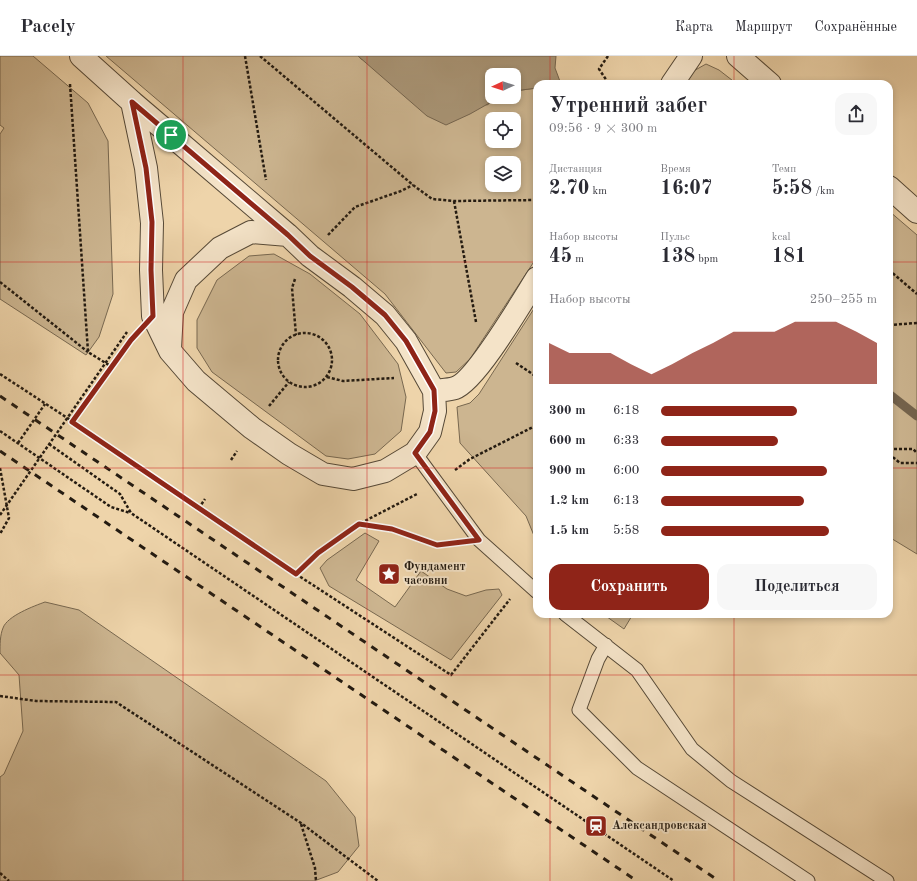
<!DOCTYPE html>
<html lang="ru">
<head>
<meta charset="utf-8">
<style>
	:root { --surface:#fff; --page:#f7f7f7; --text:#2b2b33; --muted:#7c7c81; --line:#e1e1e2; --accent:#8f2418 }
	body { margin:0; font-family:"Old Standard TT",serif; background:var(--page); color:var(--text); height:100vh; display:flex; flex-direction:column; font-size:15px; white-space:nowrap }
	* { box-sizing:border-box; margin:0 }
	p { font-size:13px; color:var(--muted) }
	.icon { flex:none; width:22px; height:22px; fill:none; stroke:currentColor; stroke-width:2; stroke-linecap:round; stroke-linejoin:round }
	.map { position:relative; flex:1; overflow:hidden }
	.details { position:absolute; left:533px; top:24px; width:360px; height:538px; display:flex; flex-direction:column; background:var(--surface); border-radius:12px; box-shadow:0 2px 6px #0003 }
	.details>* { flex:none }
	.needle { width:26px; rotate:267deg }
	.buttons { position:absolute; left:485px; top:12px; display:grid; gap:8px }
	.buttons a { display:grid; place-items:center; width:36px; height:36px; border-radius:8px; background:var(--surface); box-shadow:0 2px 6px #0003; font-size:20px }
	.pin { position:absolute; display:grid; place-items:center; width:34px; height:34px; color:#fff; margin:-17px; border:2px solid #fff; border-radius:50%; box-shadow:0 1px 4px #0007 }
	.round { display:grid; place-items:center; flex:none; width:42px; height:42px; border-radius:12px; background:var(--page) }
	.summary { display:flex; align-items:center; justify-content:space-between; height:68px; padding:0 16px }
	h1 { font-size:22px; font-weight:700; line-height:30px }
	.metrics { display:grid; grid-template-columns:repeat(3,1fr); gap:6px; height:68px; padding:4px 16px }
	.metrics div { display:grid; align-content:center }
	.metrics b { font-size:20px; font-weight:700 }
	.metrics small { font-size:11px; font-weight:400 }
	.metrics p { font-size:11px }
	.chart { height:112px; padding:8px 16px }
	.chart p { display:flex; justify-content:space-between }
	.chart svg { width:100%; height:72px; margin-top:4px; fill:var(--accent); opacity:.7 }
	.action { display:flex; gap:8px; margin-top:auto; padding:8px 16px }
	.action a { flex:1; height:46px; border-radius:12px; background:var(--accent); color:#fff; font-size:16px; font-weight:700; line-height:46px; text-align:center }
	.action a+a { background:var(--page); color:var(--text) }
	ul { padding:0 16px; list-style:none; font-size:13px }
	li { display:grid; grid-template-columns:64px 48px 1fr; align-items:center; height:30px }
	li i { height:10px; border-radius:5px; background:var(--accent) }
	header { display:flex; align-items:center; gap:24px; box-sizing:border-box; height:56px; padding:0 20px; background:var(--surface); border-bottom:1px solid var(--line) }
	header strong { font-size:19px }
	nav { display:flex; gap:22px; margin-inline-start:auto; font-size:14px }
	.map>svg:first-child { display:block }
</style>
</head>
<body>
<header>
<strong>Pacely</strong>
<nav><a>Карта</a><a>Маршрут</a><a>Сохранённые</a></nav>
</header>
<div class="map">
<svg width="917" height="825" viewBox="0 0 917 825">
	<rect width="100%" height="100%" fill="#eed4aa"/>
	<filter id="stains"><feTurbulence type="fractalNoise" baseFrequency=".005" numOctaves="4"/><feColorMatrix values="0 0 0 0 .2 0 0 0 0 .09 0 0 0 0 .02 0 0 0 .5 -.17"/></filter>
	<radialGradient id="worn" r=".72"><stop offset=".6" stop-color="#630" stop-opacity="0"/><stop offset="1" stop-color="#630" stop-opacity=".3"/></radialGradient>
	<path fill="#ccb590" stroke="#786850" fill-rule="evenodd" d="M 0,0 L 33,0 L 88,47 L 108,85 L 113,238 L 99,281 L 86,299 L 0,243 L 0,78 L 4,72 L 0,69 Z
		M 106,0 L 358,0 L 361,3 L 487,49 L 500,41 L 514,41 L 514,35 L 537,32 L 537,201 L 470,303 L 456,316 L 446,317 L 385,238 ZM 492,63 L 514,63 L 514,85 L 492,85 ZM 492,107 L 514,107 L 514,129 L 492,129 Z
		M 706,8 L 719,14 L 737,28 L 683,28 L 690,17 Z
		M 889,155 L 917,179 L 917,498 L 889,481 Z
		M 274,198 L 310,218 L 360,258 L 398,308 L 406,341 L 401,375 L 375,398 L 348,403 L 326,400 L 212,316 L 197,292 L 197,264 L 217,224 L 249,200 Z
		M 537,248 L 537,487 L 526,460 L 460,387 L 457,351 L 470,347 L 479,338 Z
		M 365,477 L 379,485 L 356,524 L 395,551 L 421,515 L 447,533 L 466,540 L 486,534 L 499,533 L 502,539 L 451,604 L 329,530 L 320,512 L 327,504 Z
		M 45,546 L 79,554 L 326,725 L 355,761 L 359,790 L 338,816 L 314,825 L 0,825 L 0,721 L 4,718 L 23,675 L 19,619 L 0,597 C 0,589 0,579 3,572 C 7,560 34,550 45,546 Z
		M 603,558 L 633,558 L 624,573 Z"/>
	<path fill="#a99576" stroke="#74644e" d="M 358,0 L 556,0 L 555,12 L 561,28 L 537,28 L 537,32 L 514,35 L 514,19 L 492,19 L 492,41 L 500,41 L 470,58 L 446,69 L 427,60 Z"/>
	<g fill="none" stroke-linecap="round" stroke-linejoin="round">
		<path stroke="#74644e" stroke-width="9" d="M 889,338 L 917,360"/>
		<g stroke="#564937" stroke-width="15">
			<path id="lane" d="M 415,397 L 479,484 L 537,536
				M 565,558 L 637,614 L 692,693 L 731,725 L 887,825
				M 606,589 L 598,603 L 579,654 L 637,712 L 808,825"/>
		</g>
		<g stroke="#564937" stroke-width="24">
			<path id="street" d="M 81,0 L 132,46 L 288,179 L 310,200 L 352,231 L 385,259 L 406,285 L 434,335 L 435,355 L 430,376 L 415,397 L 385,415 L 353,423 L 323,418 L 289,398 L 252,372 L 196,325 L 170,295 L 153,260 L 151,214 L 152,167 L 146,112 L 132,46
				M 738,0 L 770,28
				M 672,28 L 691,0
				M 889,131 L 917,156
				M 170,293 L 172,256 L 186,224 L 220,192 L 251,176 L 288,179
				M 434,335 C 441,334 449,334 455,332 C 476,325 523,244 537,222"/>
		</g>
		<path stroke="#241b11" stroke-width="2.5" stroke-dasharray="3 2" stroke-linecap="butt" d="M 245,0 L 266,124
			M 260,0 L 413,129 L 432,143 L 454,145 L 537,144
			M 608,0 L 599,13 L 609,28
			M 70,28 L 88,296 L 112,311
			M 454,145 L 476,266
			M 328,179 L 355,151 L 401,135 L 413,129
			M 889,214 L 917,238
			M 295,223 L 292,232 L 296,279
			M 0,226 L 88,296
			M 889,269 L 917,267
			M278 304a27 27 0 1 1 54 0a27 27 0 1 1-54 0Z
			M 132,283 L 72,365 L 199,452 L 205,443
			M 516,307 L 537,321
			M 0,318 L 72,365
			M 327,321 L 343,325 L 394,322
			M 269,350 L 289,326
			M 0,375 L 111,451 L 130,457
			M 18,387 L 45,348
			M 49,388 L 120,438 L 131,457 L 674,825
			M 889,393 L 913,393 L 917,397
			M 889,398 L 900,407 L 917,407
			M 231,404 L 237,395
			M 0,412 L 9,462 L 0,478
			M 455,414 L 470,403 L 537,369
			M 199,452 L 296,518 L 318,497 L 359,468 L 417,438
			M 360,468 L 392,473 L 437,489 L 452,487
			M 296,518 L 451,619 L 510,543
			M 0,640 L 36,645 L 116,646 L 301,767 L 378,825
			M 301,768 L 315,812 L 316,825
			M 0,817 L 9,825"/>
		<use href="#lane" stroke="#f4e3c8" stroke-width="13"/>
		<use href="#street" stroke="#f4e3c8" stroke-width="22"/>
		<path stroke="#241b11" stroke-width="3" stroke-dasharray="7 7" stroke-linecap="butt" d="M 0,340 L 719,825
			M 0,395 L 637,825"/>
		<path stroke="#241b11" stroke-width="2.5" stroke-dasharray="3 2" stroke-linecap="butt" d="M 0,459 L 127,276"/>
	</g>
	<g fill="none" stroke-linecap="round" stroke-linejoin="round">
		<g stroke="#fff" stroke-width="8">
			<path id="route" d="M 132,46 L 288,179 L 310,200 L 352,231 L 385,259 L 406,285 L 434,334 L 435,355 L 430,376 L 415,397 L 479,484 L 437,489 L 392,473 L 359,468 L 318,497 L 296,518 L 72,366 L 131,284 L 153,260 L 151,214 L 152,166 L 146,112 Z"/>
		</g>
		<use href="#route" stroke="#8f2418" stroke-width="5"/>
	</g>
	<path fill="none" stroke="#d62828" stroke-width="1" stroke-opacity="0.55" d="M 183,0 L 183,825M 367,0 L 367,825M 550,0 L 550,28M 734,0 L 734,28M 0,206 L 537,206M 889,206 L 917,206M 0,412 L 537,412M 889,412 L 917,412M 550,558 L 550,825M 734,558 L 734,825M 0,619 L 917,619"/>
	<defs>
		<g id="sight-square" transform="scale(1.15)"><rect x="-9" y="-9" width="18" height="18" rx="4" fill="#8f2418" stroke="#f4e3c8"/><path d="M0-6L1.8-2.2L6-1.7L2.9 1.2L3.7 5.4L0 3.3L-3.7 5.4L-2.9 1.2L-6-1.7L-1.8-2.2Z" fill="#fff"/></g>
		<g id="station-square" transform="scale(1.15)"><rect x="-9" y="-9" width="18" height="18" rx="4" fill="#8f2418" stroke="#f4e3c8"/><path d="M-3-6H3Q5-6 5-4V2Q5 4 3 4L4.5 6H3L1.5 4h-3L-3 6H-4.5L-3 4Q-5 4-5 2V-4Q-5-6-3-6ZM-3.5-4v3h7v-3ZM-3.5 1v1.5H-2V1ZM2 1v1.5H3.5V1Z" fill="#fff"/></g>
	</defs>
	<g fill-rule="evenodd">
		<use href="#sight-square" x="389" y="518"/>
		<use href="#station-square" x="596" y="770"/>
	</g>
	<g text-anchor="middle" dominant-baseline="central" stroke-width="3.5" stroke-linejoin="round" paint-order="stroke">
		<g font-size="12" font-weight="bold" fill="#241b11" stroke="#f4e3c8" text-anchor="start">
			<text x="404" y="511">Фундамент<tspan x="404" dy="14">часовни</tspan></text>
			<text x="612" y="770">Александровская</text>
		</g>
	</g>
	<rect width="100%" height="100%" filter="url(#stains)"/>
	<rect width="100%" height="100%" fill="url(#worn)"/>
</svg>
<div class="buttons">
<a><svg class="needle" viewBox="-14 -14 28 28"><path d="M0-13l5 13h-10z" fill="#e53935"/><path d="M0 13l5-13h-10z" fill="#7c7c81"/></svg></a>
<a><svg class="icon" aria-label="locate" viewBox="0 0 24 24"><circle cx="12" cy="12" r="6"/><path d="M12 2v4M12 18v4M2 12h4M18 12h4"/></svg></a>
<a><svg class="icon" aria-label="layers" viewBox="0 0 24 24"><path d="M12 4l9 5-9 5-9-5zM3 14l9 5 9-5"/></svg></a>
</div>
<div class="pin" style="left:171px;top:79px;background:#1e9e55"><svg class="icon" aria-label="arrive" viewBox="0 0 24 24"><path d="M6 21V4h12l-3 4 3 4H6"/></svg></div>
<section class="details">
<div class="summary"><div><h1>Утренний забег</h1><p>09:56 · 9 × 300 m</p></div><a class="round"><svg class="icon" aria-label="share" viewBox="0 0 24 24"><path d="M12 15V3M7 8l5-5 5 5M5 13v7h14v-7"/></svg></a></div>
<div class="metrics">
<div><p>Дистанция</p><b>2.70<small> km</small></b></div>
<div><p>Время</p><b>16:07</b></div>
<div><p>Темп</p><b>5:58<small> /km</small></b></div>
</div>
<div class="metrics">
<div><p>Набор высоты</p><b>45<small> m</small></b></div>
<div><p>Пульс</p><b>138<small> bpm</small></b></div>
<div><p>kcal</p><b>181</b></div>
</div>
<div class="chart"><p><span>Набор высоты</span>250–255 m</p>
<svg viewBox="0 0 160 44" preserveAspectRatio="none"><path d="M0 44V19L10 25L20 25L30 25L40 32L50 38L60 32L70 25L80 19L90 12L100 12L110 12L120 6L130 6L140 6L150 12L160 19V44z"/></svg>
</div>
<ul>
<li><b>300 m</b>6:18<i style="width:63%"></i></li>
<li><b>600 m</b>6:33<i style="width:54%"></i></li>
<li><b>900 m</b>6:00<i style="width:77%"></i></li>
<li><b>1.2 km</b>6:13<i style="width:66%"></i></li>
<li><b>1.5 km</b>5:58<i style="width:78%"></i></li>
</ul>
<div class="action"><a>Сохранить</a><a>Поделиться</a></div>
</section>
</div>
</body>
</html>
